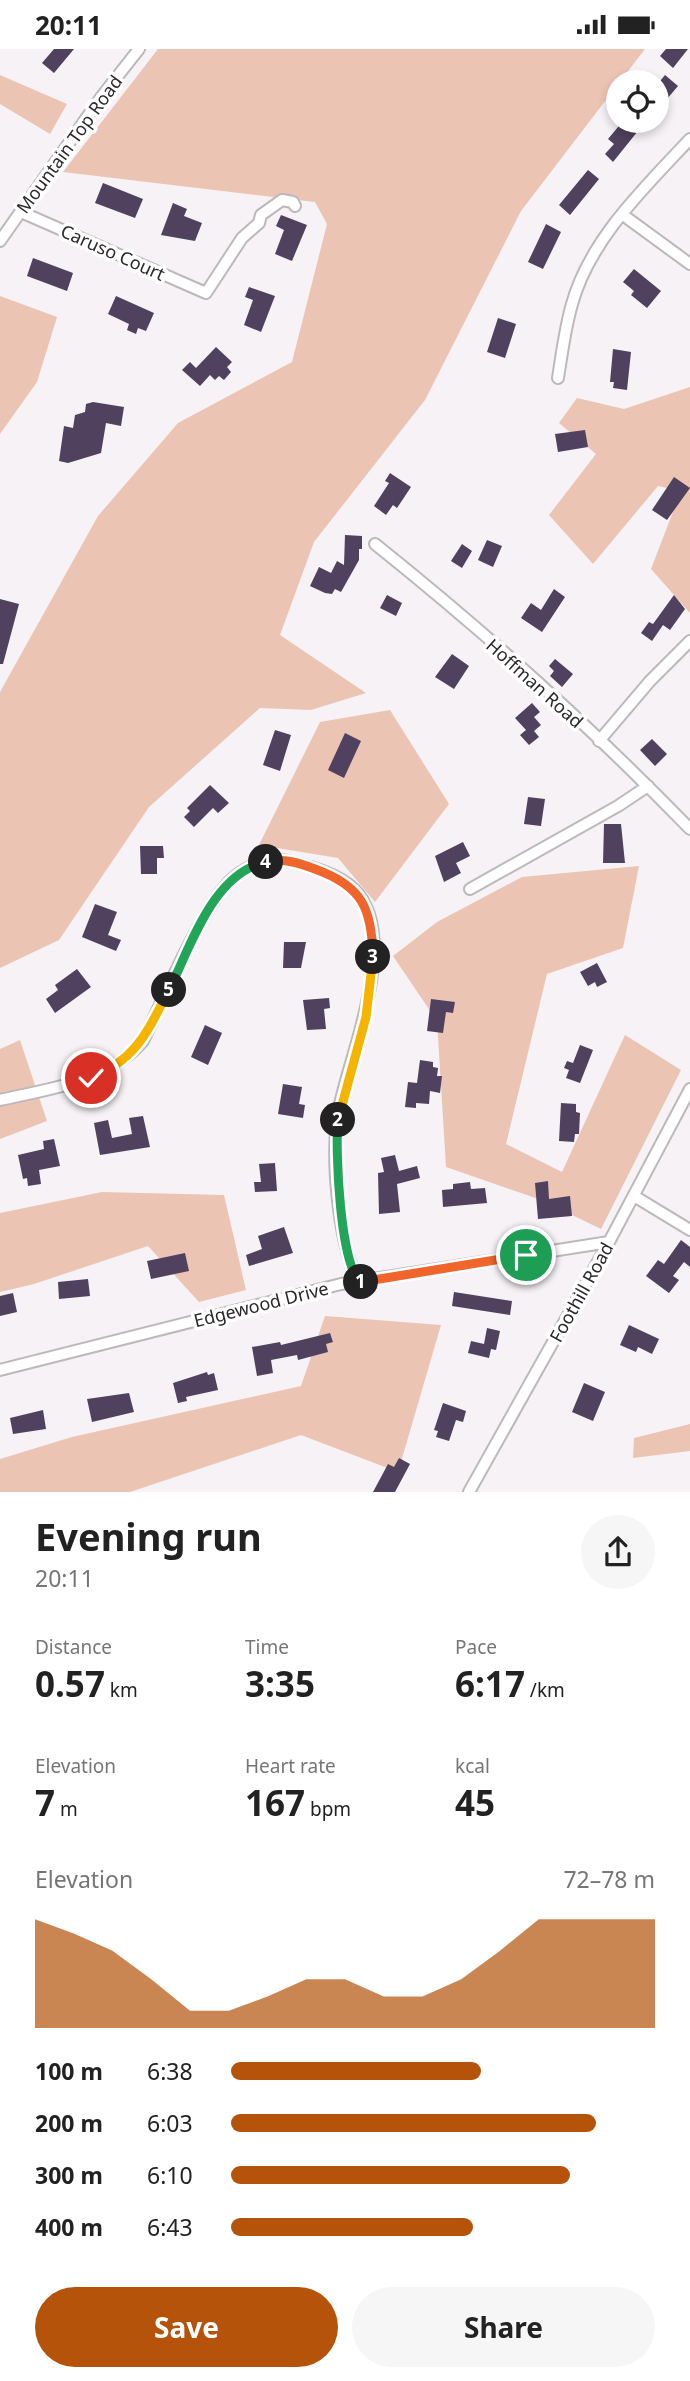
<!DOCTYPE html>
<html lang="en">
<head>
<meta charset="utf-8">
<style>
	:root { --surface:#fff; --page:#f6f6f6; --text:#222; --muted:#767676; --accent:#b45309 }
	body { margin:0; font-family:"Noto Sans",sans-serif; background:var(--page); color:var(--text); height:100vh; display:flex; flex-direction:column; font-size:26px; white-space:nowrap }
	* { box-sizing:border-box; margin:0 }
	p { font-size:23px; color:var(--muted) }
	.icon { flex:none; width:38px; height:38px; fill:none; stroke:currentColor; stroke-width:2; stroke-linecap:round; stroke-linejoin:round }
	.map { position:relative; height:1443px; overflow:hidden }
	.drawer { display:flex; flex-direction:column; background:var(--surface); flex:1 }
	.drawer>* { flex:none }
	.buttons { position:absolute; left:606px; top:21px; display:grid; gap:14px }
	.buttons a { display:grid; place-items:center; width:63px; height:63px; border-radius:50%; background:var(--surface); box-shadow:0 4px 10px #0003; font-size:35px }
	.pin { position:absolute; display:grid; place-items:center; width:60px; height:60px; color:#fff; margin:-30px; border:4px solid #fff; border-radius:50%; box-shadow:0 2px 7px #0007 }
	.km { position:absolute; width:35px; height:35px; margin:-18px; border-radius:50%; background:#222; color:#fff; font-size:19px; line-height:35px; text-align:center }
	.round { display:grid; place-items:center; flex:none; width:74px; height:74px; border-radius:37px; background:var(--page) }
	.overview { display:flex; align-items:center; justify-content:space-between; height:119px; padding:0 35px }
	h1 { font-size:38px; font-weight:700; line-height:52px }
	.figures { display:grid; grid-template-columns:repeat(3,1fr); gap:10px; height:119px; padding:7px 35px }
	.figures div { display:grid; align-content:center }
	.figures b { font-size:35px; font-weight:700 }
	.figures small { font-size:19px; font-weight:400 }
	.figures p { font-size:19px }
	.chart { height:196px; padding:14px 35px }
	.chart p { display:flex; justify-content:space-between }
	.chart svg { width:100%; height:126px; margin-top:7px; fill:var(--accent); opacity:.7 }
	.action { display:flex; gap:14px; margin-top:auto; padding:14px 35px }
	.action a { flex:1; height:80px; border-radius:42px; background:var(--accent); color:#fff; font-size:28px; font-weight:700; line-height:80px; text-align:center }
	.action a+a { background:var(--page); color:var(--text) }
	ul { padding:0 35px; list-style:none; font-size:23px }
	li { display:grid; grid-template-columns:112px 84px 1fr; align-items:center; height:52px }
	li i { height:18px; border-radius:9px; background:var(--accent) }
	.status { display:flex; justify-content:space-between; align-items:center; height:49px; padding:0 35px; background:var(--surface); direction:ltr }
	.status svg { height:19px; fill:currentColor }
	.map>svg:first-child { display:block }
</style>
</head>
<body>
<div class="status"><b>20:11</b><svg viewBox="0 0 49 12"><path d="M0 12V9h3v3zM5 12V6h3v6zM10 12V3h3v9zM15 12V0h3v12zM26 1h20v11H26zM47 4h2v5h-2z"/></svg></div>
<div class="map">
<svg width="690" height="1443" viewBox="0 0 690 1443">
	<rect width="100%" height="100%" fill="#f6f2f5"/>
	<path fill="#ecc4b4" d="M 158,0 L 645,0 L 521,162 L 425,351 L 314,493 L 280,586 L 366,644 L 311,661 L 260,659 L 149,758 L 59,891 L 0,919 L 0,643 L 98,467 L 178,374 L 292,313 L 327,175 L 315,153 L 63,123 Z
		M 0,26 L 67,55 L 50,85 L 0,55 Z
		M 0,247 L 57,268 L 37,333 L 0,385 Z
		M 690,338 L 690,564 L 651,520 L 681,442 L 658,437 L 593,515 L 549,466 L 596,405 L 559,374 L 577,349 L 624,360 Z
		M 390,661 L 449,755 L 375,853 L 338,809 L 259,796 L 320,673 Z
		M 639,817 L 623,899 L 547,925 L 506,1095 L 562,1123 L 625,986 L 681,1021 L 601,1180 L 541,1151 L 446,1118 L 437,972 L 393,907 L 437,873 L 522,828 Z
		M 20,991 L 47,1072 L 0,1090 L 0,1000 Z
		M 102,1143 L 224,1146 L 246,1241 L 199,1253 L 148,1197 L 34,1235 L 0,1243 L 0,1164 Z
		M 325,1267 L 441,1276 L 398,1423 L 301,1386 L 130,1443 L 0,1443 L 0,1410 L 72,1388 L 301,1337 Z
		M 690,1375 L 690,1402 L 633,1409 L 634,1389 Z"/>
	<path fill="#50415e" d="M 54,0 L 74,0 L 54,24 L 42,14 Z
		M 666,0 L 688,0 L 673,19 L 660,7 Z
		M 665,26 L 678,37 L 656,63 L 656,37 Z
		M 623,72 L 646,72 L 613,113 L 605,105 L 614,95 L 608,90 Z
		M 588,121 L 599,130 L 570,166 L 559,156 Z
		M 103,134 L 143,150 L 135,169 L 95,154 Z
		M 173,154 L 187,160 L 184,167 L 202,174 L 195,192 L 161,186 Z
		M 281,166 L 307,176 L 292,212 L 275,205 L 284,181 L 276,177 Z
		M 546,175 L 561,183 L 543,220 L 528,213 Z
		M 33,209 L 73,224 L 67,242 L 27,227 Z
		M 634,220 L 661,242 L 647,259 L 631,246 L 634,242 L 623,233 Z
		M 249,238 L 275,247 L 261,283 L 244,276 L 253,251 L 245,248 Z
		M 116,247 L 154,264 L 146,282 L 138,279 L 136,285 L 127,281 L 129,275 L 108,265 Z
		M 498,269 L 516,275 L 505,309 L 487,303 Z
		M 216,298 L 232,313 L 227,318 L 231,323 L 224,331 L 219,327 L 215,331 L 210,326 L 200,337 L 182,321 L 190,313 L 196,319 Z
		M 613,300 L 631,303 L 627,341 L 613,339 L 614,333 L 610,333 Z
		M 93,353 L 124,358 L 121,377 L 106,374 L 101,404 L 68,414 L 59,412 L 64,377 L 73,379 L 75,366 L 85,363 L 86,355 Z
		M 585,381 L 588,398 L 558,403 L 555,385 Z
		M 390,424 L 411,438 L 397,459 L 393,456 L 386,466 L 374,457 L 389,434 L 385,432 Z
		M 674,428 L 690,439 L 667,471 L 652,461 Z
		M 345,486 L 362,487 L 362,500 L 359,500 L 359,511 L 341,543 L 335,540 L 332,545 L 325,544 L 310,537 L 319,518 L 331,524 L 337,512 L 344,516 Z
		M 487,491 L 502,497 L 493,518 L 478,511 Z
		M 462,495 L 472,502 L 462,519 L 451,512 Z
		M 554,540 L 565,548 L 542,583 L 521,569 L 531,554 L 541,561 Z
		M 387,546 L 402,554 L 396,567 L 380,559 Z
		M 674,546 L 685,560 L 670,581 L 663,576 L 652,592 L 641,584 L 649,573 L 653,575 Z
		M 0,550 L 19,555 L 3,615 L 0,615 Z
		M 452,605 L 469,617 L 454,640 L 435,628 Z
		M 555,610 L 573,625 L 562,638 L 550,627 L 554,622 L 549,617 Z
		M 532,654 L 540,663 L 534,668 L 541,676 L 534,682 L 539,688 L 529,696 L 520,686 L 526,681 L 515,669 Z
		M 275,681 L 291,686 L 280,722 L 263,716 Z
		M 345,684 L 361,692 L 344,729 L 328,721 Z
		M 652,690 L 667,705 L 655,717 L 640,701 Z
		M 210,736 L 229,754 L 218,764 L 213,759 L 194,778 L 184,768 L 190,762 L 187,759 Z
		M 528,748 L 545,750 L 541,777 L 524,775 Z
		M 604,775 L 621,775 L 625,814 L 603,814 Z
		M 463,793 L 470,807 L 456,814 L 461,824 L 444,833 L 435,807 Z
		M 140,797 L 163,797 L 164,809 L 157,809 L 157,825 L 141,825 Z
		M 95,855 L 117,863 L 108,886 L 121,891 L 116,902 L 82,888 Z
		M 284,893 L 306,893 L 301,919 L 283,919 Z
		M 597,914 L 607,933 L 597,938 L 595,933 L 588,937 L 580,923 Z
		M 77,920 L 91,938 L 55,964 L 46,950 L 58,941 L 55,936 Z
		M 329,949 L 330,959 L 324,960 L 326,980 L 307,981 L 303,951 Z
		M 431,950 L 455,953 L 453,964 L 446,963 L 443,984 L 427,982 Z
		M 205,976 L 222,984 L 208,1016 L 191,1008 Z
		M 580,996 L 593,1001 L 580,1034 L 566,1029 L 569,1021 L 564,1019 L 567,1012 L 573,1014 Z
		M 420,1011 L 433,1013 L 433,1018 L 438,1019 L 437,1027 L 442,1027 L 440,1044 L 430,1042 L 429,1055 L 416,1054 L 416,1059 L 405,1058 L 408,1033 L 417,1034 Z
		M 283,1035 L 302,1038 L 299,1055 L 305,1056 L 303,1069 L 278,1065 Z
		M 561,1054 L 576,1055 L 576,1063 L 580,1064 L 579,1085 L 575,1085 L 574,1093 L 559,1092 Z
		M 143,1067 L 150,1098 L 100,1106 L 94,1074 L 108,1071 L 112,1089 L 132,1085 L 129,1069 Z
		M 54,1090 L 60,1117 L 39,1121 L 41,1135 L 28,1137 L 27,1129 L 23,1130 L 18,1106 L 44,1100 L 43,1092 Z
		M 395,1106 L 399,1122 L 417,1117 L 420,1129 L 397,1135 L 400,1163 L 379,1165 L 378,1124 L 384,1123 L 381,1109 Z
		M 275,1114 L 277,1142 L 255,1143 L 254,1133 L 261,1133 L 259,1115 Z
		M 548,1132 L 549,1150 L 570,1147 L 572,1167 L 538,1170 L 535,1134 Z
		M 470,1133 L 471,1140 L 485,1139 L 487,1154 L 443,1158 L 442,1141 L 453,1140 L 453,1135 Z
		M 284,1178 L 293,1204 L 249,1217 L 246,1206 L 262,1200 L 258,1187 Z
		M 681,1191 L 690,1198 L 690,1218 L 684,1213 L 673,1227 L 679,1231 L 669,1244 L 646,1227 L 658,1211 L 664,1215 Z
		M 185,1204 L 189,1222 L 151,1230 L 147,1212 Z
		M 88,1230 L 90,1247 L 59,1250 L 58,1233 Z
		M 454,1243 L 512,1252 L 510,1266 L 452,1257 Z
		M 13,1244 L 17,1263 L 0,1267 L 0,1247 Z
		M 629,1276 L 659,1290 L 652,1305 L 638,1298 L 636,1303 L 620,1296 Z
		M 487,1279 L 500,1282 L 496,1301 L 491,1300 L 489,1309 L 468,1304 L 471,1292 L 484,1295 Z
		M 330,1284 L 333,1293 L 326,1295 L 328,1303 L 298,1311 L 297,1306 L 271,1311 L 273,1324 L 257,1327 L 252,1298 L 280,1293 L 281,1296 Z
		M 207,1323 L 208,1326 L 214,1324 L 218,1341 L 186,1348 L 187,1352 L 178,1354 L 173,1334 Z
		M 584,1334 L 605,1343 L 593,1372 L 572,1363 Z
		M 129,1344 L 134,1363 L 92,1373 L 87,1350 Z
		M 443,1354 L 466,1362 L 463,1373 L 456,1371 L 449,1392 L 436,1388 L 438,1382 L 434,1381 Z
		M 43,1361 L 46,1380 L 13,1385 L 10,1369 Z
		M 399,1409 L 410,1415 L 395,1443 L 373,1443 L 388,1415 L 394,1418 Z"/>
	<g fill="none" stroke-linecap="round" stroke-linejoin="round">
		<g stroke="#bdb9bb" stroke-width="14">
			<path id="minor" d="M 21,163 L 206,244 L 242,189 L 259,174 L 261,166 L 282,151 L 293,153 L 295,157
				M 623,166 L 690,215
				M 0,192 L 102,47 L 139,0
				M 558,329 C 562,304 565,279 572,255 C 590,190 645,138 690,90
				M 375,495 C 485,583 592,679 690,780
				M 599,692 L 650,632 L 690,592
				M 470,840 L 618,757 L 648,737
				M 0,1051 C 51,1039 107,1034 143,992 C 162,953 203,855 233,829 C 248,816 271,807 292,813 C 313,818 338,825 354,840 C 402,887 349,1007 339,1060 C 330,1107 338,1190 358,1233
				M 634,1147 L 690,1181
				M 0,1321 L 341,1235 L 609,1193
				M 469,1443 L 609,1193 L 690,1040"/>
		</g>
		<use href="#minor" stroke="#fff" stroke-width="10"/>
	</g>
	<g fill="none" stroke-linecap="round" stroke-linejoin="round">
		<g stroke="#fff" stroke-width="14">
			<path id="split-1" d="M 361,1233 L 526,1206"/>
		</g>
		<g stroke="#fff" stroke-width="14">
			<path id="split-2" d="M 338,1071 C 335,1099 340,1219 361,1233"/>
		</g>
		<g stroke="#fff" stroke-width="14">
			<path id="split-3" d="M 338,1071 L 366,968 L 373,908"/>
		</g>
		<g stroke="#fff" stroke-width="14">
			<path id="split-4" d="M 266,813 C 284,809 299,814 315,820 C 362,837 372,859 373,908"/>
		</g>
		<g stroke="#fff" stroke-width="14">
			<path id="split-5" d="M 169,941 C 191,897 213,824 266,813"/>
		</g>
		<g stroke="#fff" stroke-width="14">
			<path id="split-6" d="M 91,1029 C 137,1010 147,983 169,941"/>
		</g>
		<use href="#split-1" stroke="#f0652b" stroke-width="9"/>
		<use href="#split-2" stroke="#22a559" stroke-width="9"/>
		<use href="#split-3" stroke="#f5b400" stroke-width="9"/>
		<use href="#split-4" stroke="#f0652b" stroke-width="9"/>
		<use href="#split-5" stroke="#22a559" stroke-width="9"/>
		<use href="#split-6" stroke="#f5b400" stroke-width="9"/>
	</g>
	<g text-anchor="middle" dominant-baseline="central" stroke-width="7" stroke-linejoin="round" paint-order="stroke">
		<g font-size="18" fill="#2a2829" stroke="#fff">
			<text transform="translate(69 95) rotate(-54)">Mountain Top Road</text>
			<text transform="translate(113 203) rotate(24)">Caruso Court</text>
			<text transform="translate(535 634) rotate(42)">Hoffman Road</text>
			<text transform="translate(581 1243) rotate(-61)">Foothill Road</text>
			<text transform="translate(261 1255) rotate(-14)">Edgewood Drive</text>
		</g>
	</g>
</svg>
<div class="buttons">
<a><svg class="icon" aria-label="locate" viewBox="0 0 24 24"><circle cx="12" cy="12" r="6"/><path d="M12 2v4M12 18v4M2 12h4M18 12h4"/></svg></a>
</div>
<div class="pin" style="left:526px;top:1206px;background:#1e9e55"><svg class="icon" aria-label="arrive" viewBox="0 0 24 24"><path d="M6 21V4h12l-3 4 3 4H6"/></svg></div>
<div class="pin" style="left:91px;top:1029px;background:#d93025"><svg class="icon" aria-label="check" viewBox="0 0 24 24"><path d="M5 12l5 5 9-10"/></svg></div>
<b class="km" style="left:361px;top:1233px">1</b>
<b class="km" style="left:338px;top:1071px">2</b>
<b class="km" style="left:373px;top:908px">3</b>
<b class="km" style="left:266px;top:813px">4</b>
<b class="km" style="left:169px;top:941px">5</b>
</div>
<section class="drawer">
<div class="overview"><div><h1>Evening run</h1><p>20:11</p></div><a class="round"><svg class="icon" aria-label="share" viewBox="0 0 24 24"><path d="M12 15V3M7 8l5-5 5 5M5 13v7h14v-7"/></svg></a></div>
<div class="figures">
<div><p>Distance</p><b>0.57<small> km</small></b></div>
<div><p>Time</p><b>3:35</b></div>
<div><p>Pace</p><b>6:17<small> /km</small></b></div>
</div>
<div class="figures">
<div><p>Elevation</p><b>7<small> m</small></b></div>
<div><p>Heart rate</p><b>167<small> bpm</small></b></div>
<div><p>kcal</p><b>45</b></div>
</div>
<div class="chart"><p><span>Elevation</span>72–78 m</p>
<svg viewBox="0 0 160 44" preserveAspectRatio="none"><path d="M0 44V6L10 11L20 17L30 27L40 38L50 38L60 33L70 27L80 27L90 33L100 33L110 27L120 17L130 6L140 6L150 6L160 6V44z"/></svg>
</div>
<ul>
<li><b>100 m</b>6:38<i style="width:59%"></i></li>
<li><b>200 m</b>6:03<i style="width:86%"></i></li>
<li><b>300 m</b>6:10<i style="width:80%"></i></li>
<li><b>400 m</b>6:43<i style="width:57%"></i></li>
</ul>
<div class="action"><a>Save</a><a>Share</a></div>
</section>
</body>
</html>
